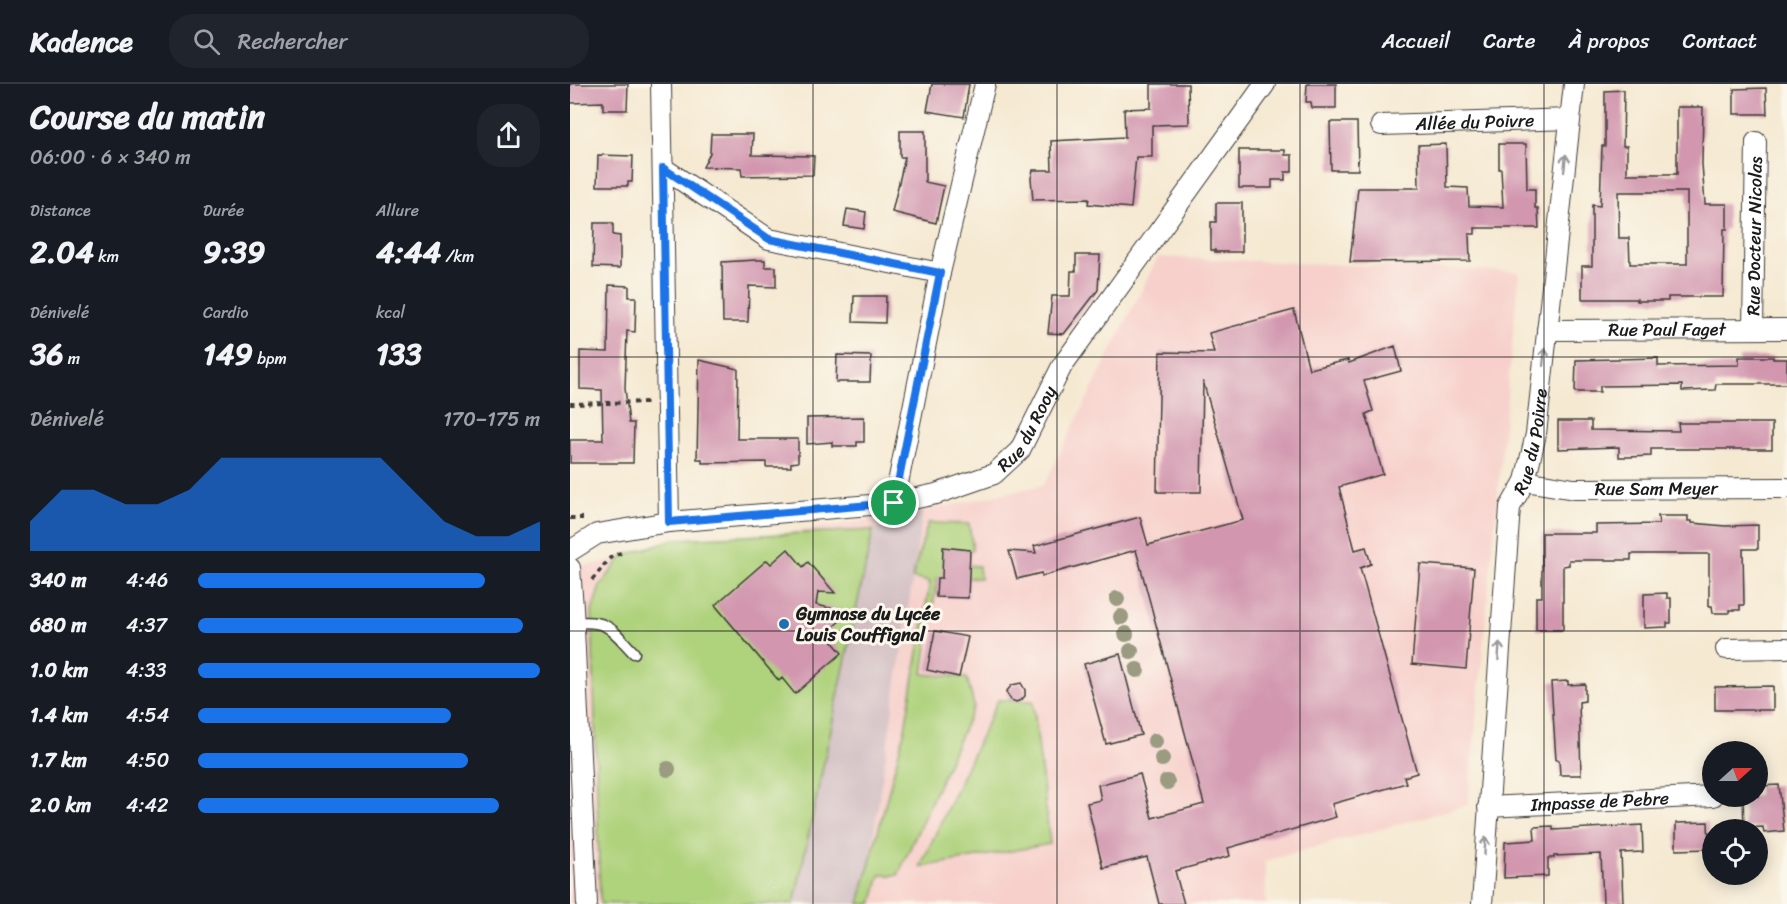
<!DOCTYPE html>
<html lang="fr">
<head>
<meta charset="utf-8">
<style>
	:root { --surface:#171b24; --page:#20242c; --text:#f1f3f6; --muted:#9ea1a6; --line:#363941; --accent:#1a73e8 }
	body { margin:0; font-family:Sriracha,sans-serif; background:var(--page); color:var(--text); height:100vh; display:flex; flex-direction:column; font-size:22px; white-space:nowrap }
	* { box-sizing:border-box; margin:0 }
	p { font-size:20px; color:var(--muted) }
	.icon { flex:none; width:33px; height:33px; fill:none; stroke:currentColor; stroke-width:2; stroke-linecap:round; stroke-linejoin:round }
	.map { position:relative; flex:1; overflow:hidden }
	.panel { display:flex; flex-direction:column; background:var(--surface); width:570px }
	.panel>* { flex:none }
	.needle { width:39px; rotate:69deg }
	.buttons { position:absolute; left:1132px; top:657px; display:grid; gap:12px }
	.buttons a { display:grid; place-items:center; width:66px; height:66px; border-radius:50%; background:var(--surface); box-shadow:0 3px 15px #0003; font-size:30px }
	.pin { position:absolute; display:grid; place-items:center; width:51px; height:51px; color:#fff; margin:-26px; border:3px solid #fff; border-radius:50%; box-shadow:0 2px 6px #0007 }
	.round { display:grid; place-items:center; flex:none; width:63px; height:63px; border-radius:24px; background:var(--page) }
	.overview { display:flex; align-items:center; justify-content:space-between; height:102px; padding:0 30px }
	h1 { font-size:33px; font-weight:800; line-height:45px }
	.stats { display:grid; grid-template-columns:repeat(3,1fr); gap:9px; height:102px; padding:6px 30px }
	.stats div { display:grid; align-content:center }
	.stats b { font-size:30px; font-weight:800 }
	.stats small { font-size:16px; font-weight:400 }
	.stats p { font-size:16px }
	.chart { height:168px; padding:12px 30px }
	.chart p { display:flex; justify-content:space-between }
	.chart svg { width:100%; height:108px; margin-top:6px; fill:var(--accent); opacity:.7 }
	ul { padding:0 30px; list-style:none; font-size:20px }
	li { display:grid; grid-template-columns:96px 72px 1fr; align-items:center; height:45px }
	li i { height:15px; border-radius:8px; background:var(--accent) }
	header { display:flex; align-items:center; gap:36px; box-sizing:border-box; height:84px; padding:0 30px; background:var(--surface); border-bottom:2px solid var(--line) }
	header strong { font-size:28px }
	nav { display:flex; gap:33px; margin-inline-start:auto; font-size:21px }
	.search { width:420px; height:54px; background:var(--page); display:flex; align-items:center; gap:15px; box-sizing:border-box; padding:0 21px; border-radius:24px; color:var(--muted); font-size:22px }
	main { display:flex; flex:1; min-height:0 }
	.map>svg:first-child { display:block }
</style>
</head>
<body>
<header>
<strong>Kadence</strong>
<div class="search"><svg class="icon" aria-label="search" viewBox="0 0 24 24"><circle cx="10" cy="10" r="6"/><path d="M15 15l6 6"/></svg>Rechercher</div>
<nav><a>Accueil</a><a>Carte</a><a>À propos</a><a>Contact</a></nav>
</header>
<main>
<section class="panel">
<div class="overview"><div><h1>Course du matin</h1><p>06:00 · 6 × 340 m</p></div><a class="round"><svg class="icon" aria-label="share" viewBox="0 0 24 24"><path d="M12 15V3M7 8l5-5 5 5M5 13v7h14v-7"/></svg></a></div>
<div class="stats">
<div><p>Distance</p><b>2.04<small> km</small></b></div>
<div><p>Durée</p><b>9:39</b></div>
<div><p>Allure</p><b>4:44<small> /km</small></b></div>
</div>
<div class="stats">
<div><p>Dénivelé</p><b>36<small> m</small></b></div>
<div><p>Cardio</p><b>149<small> bpm</small></b></div>
<div><p>kcal</p><b>133</b></div>
</div>
<div class="chart"><p><span>Dénivelé</span>170–175 m</p>
<svg viewBox="0 0 160 44" preserveAspectRatio="none"><path d="M0 44V32L10 19L20 19L30 25L40 25L50 19L60 6L70 6L80 6L90 6L100 6L110 6L120 19L130 32L140 38L150 38L160 32V44z"/></svg>
</div>
<ul>
<li><b>340 m</b>4:46<i style="width:84%"></i></li>
<li><b>680 m</b>4:37<i style="width:95%"></i></li>
<li><b>1.0 km</b>4:33<i style="width:100%"></i></li>
<li><b>1.4 km</b>4:54<i style="width:74%"></i></li>
<li><b>1.7 km</b>4:50<i style="width:79%"></i></li>
<li><b>2.0 km</b>4:42<i style="width:88%"></i></li>
</ul>
</section>
<div class="map">
<svg width="1217" height="820" viewBox="0 0 1217 820">
	<rect width="100%" height="100%" fill="#fbf7ec"/>
	<filter id="ink" filterUnits="userSpaceOnUse"><feTurbulence type="fractalNoise" baseFrequency=".0167" numOctaves="2"/><feDisplacementMap in="SourceGraphic" scale="12" xChannelSelector="R" yChannelSelector="G"/><feConvolveMatrix kernelMatrix="1 2 1 2 8 2 1 2 1" color-interpolation-filters="sRGB"/></filter>
	<filter id="wash" filterUnits="userSpaceOnUse"><feTurbulence type="fractalNoise" baseFrequency=".008" numOctaves="4" result="noise"/><feDisplacementMap in="SourceGraphic" scale="24" xChannelSelector="R" yChannelSelector="G"/><feGaussianBlur stdDeviation="1.35" result="paint"/><feColorMatrix in="noise" values="0 0 0 0 0 0 0 0 0 0 0 0 0 0 0 0 0 1.4 0 .05"/><feComposite in="paint" operator="in"/></filter>
	<g filter="url(#wash)">
		<rect width="100%" height="100%" fill="#f5e9d2"/>
		<path fill="#f7d0cb" d="M 588,173 L 949,188 L 898,721 L 695,777 L 696,820 L 0,820 L 0,478 L 10,482 L 353,427 L 474,401 Z"/>
		<path fill="#d2bec2" d="M 353,427 L 293,820 L 225,820 L 303,446 Z"/>
		<path fill="#afd27b" stroke="#66774c" stroke-width="1.5" d="M 358,439 L 399,440 L 403,466 L 373,464 L 373,480 L 409,482 L 410,494 L 367,494 L 353,590 L 397,594 L 404,622 L 328,791 L 310,791 L 302,820 L 289,820 L 335,645 L 360,498 L 342,494 Z
			M 303,446 L 224,820 L 30,820 L 22,527 L 30,502 L 53,472 L 104,455 Z
			M 428,616 L 463,617 L 480,760 L 350,783 Z"/>
		<g id="blocks">
			<path fill="#d297af" fill-rule="evenodd" d="M 0,0 L 58,0 L 57,26 L 33,26 L 33,18 L 0,19 Z
				M 362,0 L 399,0 L 394,33 L 357,27 Z
				M 581,0 L 618,0 L 619,40 L 582,41 L 582,73 L 566,73 L 561,124 L 518,120 L 519,115 L 463,116 L 461,94 L 463,86 L 482,86 L 481,57 L 555,53 L 554,25 L 581,24 Z
				M 737,0 L 766,0 L 766,24 L 742,24 L 741,18 L 736,18 Z
				M 1196,4 L 1197,30 L 1164,30 L 1164,5 Z
				M 1054,6 L 1053,62 L 1057,62 L 1057,90 L 1107,90 L 1107,23 L 1133,23 L 1132,80 L 1135,120 L 1157,120 L 1157,145 L 1154,145 L 1153,213 L 1098,213 L 1098,217 L 1067,217 L 1067,215 L 1012,215 L 1012,182 L 1022,182 L 1022,121 L 1030,122 L 1032,62 L 1035,62 L 1035,7 ZM 1048,108 L 1117,108 L 1117,180 L 1060,180 L 1059,154 L 1049,154 Z
				M 760,38 L 787,38 L 788,86 L 761,86 Z
				M 330,47 L 355,47 L 355,98 L 374,102 L 366,139 L 322,128 L 335,73 L 330,73 Z
				M 141,50 L 183,50 L 182,71 L 244,72 L 243,91 L 172,92 L 171,84 L 133,83 L 140,69 Z
				M 876,60 L 877,103 L 898,104 L 899,122 L 933,123 L 931,85 L 929,85 L 929,60 L 956,60 L 957,105 L 965,105 L 965,124 L 968,124 L 969,144 L 905,144 L 905,150 L 899,150 L 900,177 L 780,178 L 788,104 L 849,104 L 848,61 Z
				M 669,66 L 715,66 L 715,71 L 722,71 L 722,88 L 715,88 L 715,96 L 702,96 L 702,104 L 669,104 Z
				M 28,71 L 63,72 L 62,98 L 58,98 L 58,102 L 27,102 Z
				M 646,119 L 672,119 L 672,168 L 645,168 L 645,166 L 641,166 L 641,138 L 646,138 Z
				M 277,125 L 296,128 L 294,145 L 274,142 Z
				M 24,139 L 43,139 L 43,151 L 50,152 L 50,184 L 23,183 Z
				M 506,171 L 530,171 L 528,206 L 494,250 L 478,249 L 482,212 L 500,212 L 501,187 L 506,187 Z
				M 186,176 L 195,176 L 195,183 L 206,183 L 206,203 L 179,202 L 178,238 L 153,238 L 152,178 Z
				M 39,201 L 59,202 L 59,213 L 66,213 L 65,248 L 57,247 L 55,304 L 59,339 L 64,339 L 63,379 L 0,379 L 0,356 L 33,356 L 32,306 L 10,305 L 10,267 L 38,268 Z
				M 284,212 L 316,212 L 315,239 L 283,238 Z
				M 724,226 L 739,285 L 778,276 L 779,279 L 825,262 L 831,287 L 794,297 L 803,327 L 796,330 L 813,390 L 769,403 L 785,466 L 796,463 L 801,480 L 790,484 L 847,689 L 834,693 L 836,699 L 762,720 L 766,733 L 658,764 L 660,772 L 605,787 L 614,820 L 589,820 L 577,773 L 533,784 L 517,719 L 531,716 L 528,701 L 570,690 L 582,734 L 634,720 L 566,466 L 472,492 L 471,489 L 447,495 L 439,467 L 466,469 L 464,462 L 570,433 L 578,461 L 673,436 L 633,297 L 631,408 L 587,408 L 590,268 L 644,269 L 639,249 Z
				M 267,271 L 301,272 L 300,298 L 266,298 Z
				M 1169,273 L 1203,273 L 1203,275 L 1217,275 L 1217,300 L 1146,300 L 1145,306 L 1112,307 L 1112,301 L 1030,302 L 1030,308 L 1005,308 L 1006,276 L 1088,274 L 1088,282 L 1169,281 Z
				M 129,276 L 168,285 L 167,355 L 228,355 L 228,378 L 221,379 L 221,383 L 196,383 L 196,378 L 132,379 L 132,375 L 127,375 Z
				M 294,333 L 294,358 L 287,358 L 287,362 L 262,362 L 262,358 L 237,360 L 237,334 Z
				M 988,337 L 1021,337 L 1021,346 L 1109,347 L 1108,339 L 1202,339 L 1202,365 L 1081,365 L 1081,372 L 1058,373 L 1049,373 L 1049,363 L 988,365 Z
				M 1088,432 L 1118,432 L 1118,437 L 1122,437 L 1122,439 L 1155,442 L 1188,441 L 1188,465 L 1173,465 L 1174,521 L 1170,521 L 1170,526 L 1159,526 L 1159,529 L 1143,529 L 1142,522 L 1139,522 L 1139,470 L 1061,470 L 1061,476 L 999,476 L 999,481 L 993,482 L 993,546 L 966,546 L 966,513 L 972,513 L 972,449 L 1026,449 L 1026,441 L 1089,440 Z
				M 373,463 L 400,466 L 398,514 L 366,513 L 367,494 L 372,494 Z
				M 218,465 L 233,483 L 238,478 L 265,509 L 248,508 L 246,521 L 279,528 L 258,548 L 262,552 L 259,554 L 272,569 L 225,610 L 212,594 L 209,597 L 145,521 L 197,476 L 201,480 Z
				M 850,480 L 904,484 L 896,585 L 842,580 Z
				M 1097,509 L 1097,514 L 1101,514 L 1101,539 L 1097,539 L 1097,543 L 1074,544 L 1074,510 Z
				M 365,547 L 398,553 L 389,593 L 357,586 Z
				M 550,570 L 571,651 L 536,660 L 514,580 Z
				M 998,597 L 998,601 L 1015,600 L 1015,617 L 1009,618 L 1011,691 L 990,691 L 989,676 L 986,676 L 981,598 Z
				M 451,599 L 455,606 L 455,612 L 451,616 L 446,618 L 441,616 L 436,608 L 442,601 Z
				M 1203,602 L 1203,626 L 1145,626 L 1145,603 Z
				M 1209,701 L 1214,747 L 1194,749 L 1193,743 L 1174,744 L 1173,712 L 1188,712 L 1188,702 Z
				M 1138,738 L 1139,765 L 1106,766 L 1106,739 Z
				M 1072,741 L 1073,768 L 1051,769 L 1053,818 L 1033,819 L 1031,770 L 984,772 L 984,774 L 978,774 L 978,792 L 934,794 L 935,758 L 965,756 L 964,743 L 983,742 L 983,746 Z"/>
		</g>
	</g>
	<g filter="url(#ink)">
		<use href="#blocks" fill-opacity="0" stroke="#3d3b37" stroke-width="1.5"/>
		<g fill="none" stroke-linecap="round" stroke-linejoin="round">
			<g stroke="#3d3b37" stroke-width="13">
				<path id="service" d="M 4,539 C 39,535 42,546 64,569"/>
			</g>
			<g stroke="#3d3b37" stroke-width="22">
				<g id="minor">
					<path d="M 91,0 L 99,438"/>
					<path id="s1" d="M 811,41 L 1000,35"/>
					<path d="M 93,84 L 199,155 L 370,189"/>
					<path id="s2" d="M 1183,245 L 1186,58"/>
					<path id="s3" d="M 977,246 L 1217,245"/>
					<path id="s4" d="M 955,397 L 1004,405 L 1217,404"/>
					<path d="M 324,419 L 370,189 L 415,0"/>
					<path id="s5" d="M 0,467 L 27,450 L 99,438 L 324,419 L 366,410 L 424,390 L 450,366 L 492,282 L 695,0"/>
					<path d="M 0,484 L 3,524 L 17,820"/>
					<path d="M 1156,565 L 1217,564"/>
					<path id="s6" d="M 918,723 L 1143,712"/>
					<path id="s7" d="M 912,820 L 940,423 L 955,397 L 966,350 L 1004,0"/>
				</g>
			</g>
			<path stroke="#3d3b37" stroke-width="4" stroke-dasharray="4.5 4.5" stroke-linecap="butt" d="M 0,320 L 78,318
				M 0,434 L 13,434
				M 22,496 L 41,473 L 53,468"/>
			<use href="#service" stroke="#fff" stroke-width="10"/>
			<use href="#minor" stroke="#fff" stroke-width="20"/>
		</g>
		<g fill="#9a9b80">
			<circle cx="547" cy="515" r="8"/>
			<circle cx="551" cy="533" r="8"/>
			<circle cx="556" cy="550" r="8"/>
			<circle cx="561" cy="567" r="8"/>
			<circle cx="567" cy="586" r="8"/>
			<circle cx="585" cy="657" r="8"/>
			<circle cx="592" cy="675" r="8"/>
			<circle cx="98" cy="685" r="8"/>
			<circle cx="597" cy="698" r="8"/>
		</g>
		<defs><path id="oneway-shaft" d="M-6 0H5M1.5-3L5.5 0L1.5 3" fill="none" stroke-width="1.6" stroke-linecap="round" stroke-linejoin="round" transform="scale(1.5)"/></defs>
		<g stroke="#999">
			<use href="#oneway-shaft" transform="translate(995 79) rotate(-84)"/>
			<use href="#oneway-shaft" transform="translate(974 273) rotate(-84)"/>
			<use href="#oneway-shaft" transform="translate(929 567) rotate(-86)"/>
			<use href="#oneway-shaft" transform="translate(915 762) rotate(-86)"/>
		</g>
	</g>
	<g fill="none" stroke-linecap="round" stroke-linejoin="round" filter="url(#ink)">
		<g stroke="#fff" stroke-width="12">
			<path id="route" d="M 93,84 L 199,155 L 370,189 L 324,419 L 99,438 Z"/>
		</g>
		<use href="#route" stroke="#1a73e8" stroke-width="8"/>
	</g>
	<path fill="none" stroke="#1c1c1c" stroke-width="1.5" stroke-opacity="0.55" d="M 243,0 L 243,820M 487,0 L 487,820M 730,0 L 730,820M 974,0 L 974,820M 0,273 L 1217,273M 0,547 L 1217,547"/>
	<circle fill="#1f6fb2" stroke="#fbf7ec" stroke-width="2" cx="214" cy="540" r="6"/>
	<g text-anchor="middle" dominant-baseline="central" stroke-width="6" stroke-linejoin="round" paint-order="stroke">
		<g font-size="18" fill="#1c1c1c" stroke="#fbf7ec">
			<text stroke="none"><textPath href="#s1" startOffset="94">Allée du Poivre</textPath></text>
			<text stroke="none"><textPath href="#s2" startOffset="93">Rue Docteur Nicolas</textPath></text>
			<text stroke="none"><textPath href="#s3" startOffset="120">Rue Paul Faget</textPath></text>
			<text stroke="none"><textPath href="#s5" startOffset="492">Rue du Rooy</textPath></text>
			<text stroke="none"><textPath href="#s7" startOffset="468">Rue du Poivre</textPath></text>
			<text stroke="none"><textPath href="#s4" startOffset="132">Rue Sam Meyer</textPath></text>
			<text stroke="none"><textPath href="#s6" startOffset="112">Impasse de Pebre</textPath></text>
		</g>
		<g font-size="18" font-weight="bold" fill="#1c1c1c" stroke="#fbf7ec" text-anchor="start">
			<text x="226" y="530">Gymnase du Lycée<tspan x="226" dy="21">Louis Couffignal</tspan></text>
		</g>
	</g>
</svg>
<div class="buttons">
<a><svg class="needle" viewBox="-14 -14 28 28"><path d="M0-13l5 13h-10z" fill="#e53935"/><path d="M0 13l5-13h-10z" fill="#9ea1a6"/></svg></a>
<a><svg class="icon" aria-label="locate" viewBox="0 0 24 24"><circle cx="12" cy="12" r="6"/><path d="M12 2v4M12 18v4M2 12h4M18 12h4"/></svg></a>
</div>
<div class="pin" style="left:324px;top:419px;background:#1e9e55"><svg class="icon" aria-label="arrive" viewBox="0 0 24 24"><path d="M6 21V4h12l-3 4 3 4H6"/></svg></div>
</div>
</main>
</body>
</html>
